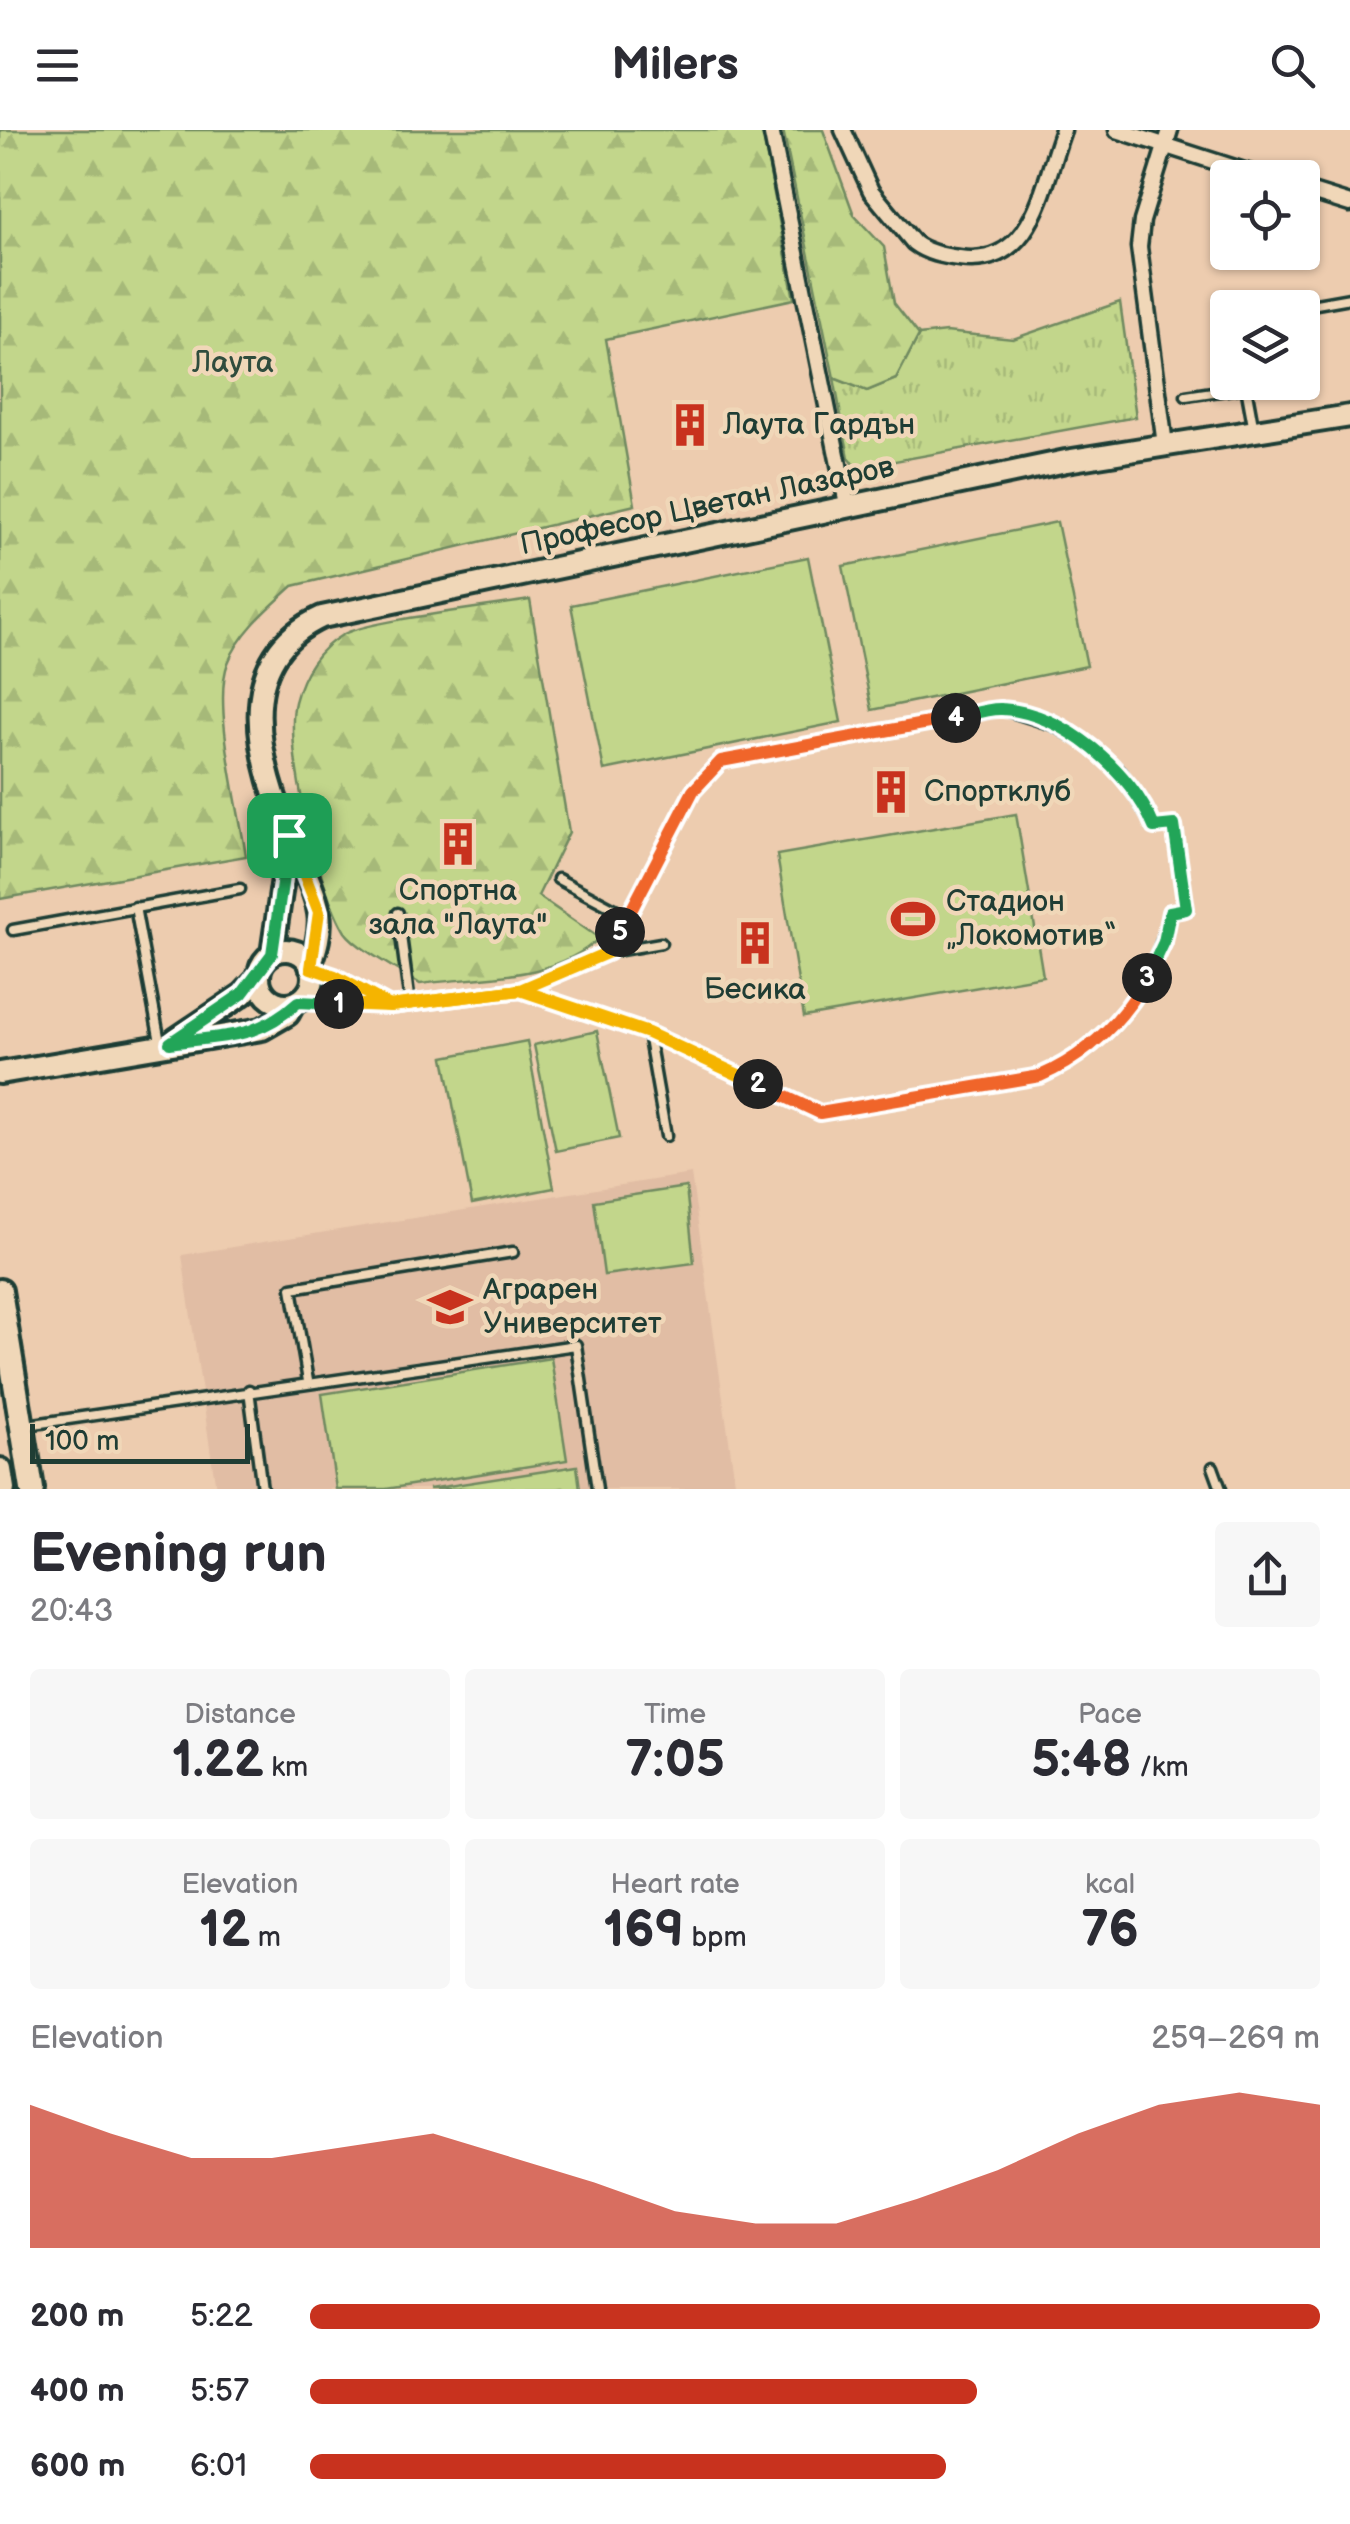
<!DOCTYPE html>
<html lang="en">
<head>
<meta charset="utf-8">
<style>
	:root { --surface:#fff; --page:#f7f7f7; --text:#2b2b33; --muted:#7c7c81; --accent:#c8321e }
	body { margin:0; font-family:"Balsamiq Sans",sans-serif; background:var(--page); color:var(--text); height:100vh; display:flex; flex-direction:column; font-size:38px; white-space:nowrap }
	* { box-sizing:border-box; margin:0 }
	p { font-size:32px; color:var(--muted) }
	.icon { flex:none; width:55px; height:55px; fill:none; stroke:currentColor; stroke-width:2; stroke-linecap:round; stroke-linejoin:round }
	.map { position:relative; height:1359px; overflow:hidden }
	.drawer { display:flex; flex-direction:column; background:var(--surface); flex:1 }
	.drawer>* { flex:none }
	.tools { position:absolute; left:1210px; top:30px; display:grid; gap:20px }
	.tools a { display:grid; place-items:center; width:110px; height:110px; border-radius:10px; background:var(--surface); box-shadow:0 2px 8px #0004; font-size:50px }
	.scale { position:absolute; left:30px; bottom:25px; width:220px; box-sizing:border-box; padding-left:10px; border:5px solid #1f3d34; border-top:0; font-size:28px; line-height:35px; white-space:nowrap; color:#1f3d34; -webkit-text-stroke:8px #f0d7b8; paint-order:stroke }
	.pin { position:absolute; display:grid; place-items:center; width:85px; height:85px; color:#fff; margin:-42px; border-radius:20px; box-shadow:0 5px 15px #0006 }
	.km { position:absolute; width:50px; height:50px; margin:-25px; border-radius:50%; background:#222; color:#fff; font-size:28px; line-height:50px; text-align:center }
	.round { display:grid; place-items:center; flex:none; width:105px; height:105px; border-radius:10px; background:var(--page) }
	.overview { display:flex; align-items:center; justify-content:space-between; height:170px; padding:0 30px }
	h1 { font-size:55px; font-weight:700; line-height:75px }
	.stats { display:grid; grid-template-columns:repeat(3,1fr); gap:15px; height:170px; padding:10px 30px }
	.stats div { display:grid; align-content:center; border-radius:10px; background:var(--page); text-align:center }
	.stats b { font-size:50px; font-weight:700 }
	.stats small { font-size:28px; font-weight:400 }
	.stats p { font-size:28px }
	.chart { height:280px; padding:20px 30px }
	.chart p { display:flex; justify-content:space-between }
	.chart svg { width:100%; height:180px; margin-top:10px; fill:var(--accent); opacity:.7 }
	ul { padding:0 30px; list-style:none; font-size:32px }
	li { display:grid; grid-template-columns:160px 120px 1fr; align-items:center; height:75px }
	li i { height:25px; border-radius:12px; background:var(--accent) }
	header { display:flex; justify-content:space-between; align-items:center; height:130px; padding:0 30px; background:var(--surface); font-size:45px; font-weight:700 }
	.map>svg:first-child { display:block }
</style>
</head>
<body>
<header><svg class="icon" aria-label="menu" viewBox="0 0 24 24"><path d="M4 6h16M4 12h16M4 18h16"/></svg>Milers<svg class="icon" aria-label="search" viewBox="0 0 24 24"><circle cx="10" cy="10" r="6"/><path d="M15 15l6 6"/></svg></header>
<div class="map">
<svg width="1350" height="1359" viewBox="0 0 1350 1359">
	<defs>
		<pattern id="grass-tufts" width="24" height="20" patternUnits="userSpaceOnUse" patternTransform="scale(2.5)"><rect width="24" height="20" fill="#c2d68b"/><path d="M3 7l-1-3M5 7V3M7 7l1-3M15 17l-1-3M17 17v-4M19 17l1-3" fill="none" stroke="#a6b979"/></pattern>
		<pattern id="forest-firs" width="22" height="20" patternUnits="userSpaceOnUse" patternTransform="scale(2.5)"><rect width="22" height="20" fill="#c2d68b"/><path d="M5 1l3.5 6h-7zM16 11l3.5 6h-7z" fill="#a6b979"/></pattern>
		<pattern id="park-crowns" width="20" height="18" patternUnits="userSpaceOnUse" patternTransform="scale(2.5)"><rect width="20" height="18" fill="#c2d68b"/><path d="M2 6a3 3 0 1 1 6 0M12 15a3 3 0 1 1 6 0" fill="none" stroke="#a6b979"/></pattern>
	</defs>
	<rect width="100%" height="100%" fill="#edccaf"/>
	<filter id="ink" filterUnits="userSpaceOnUse"><feTurbulence type="fractalNoise" baseFrequency=".01" numOctaves="2"/><feDisplacementMap in="SourceGraphic" scale="20" xChannelSelector="R" yChannelSelector="G"/><feConvolveMatrix kernelMatrix="1 2 1 2 8 2 1 2 1" color-interpolation-filters="sRGB"/></filter>
	<g filter="url(#ink)">
		<path fill="#e1bda4" d="M 691,1044 L 736,1359 L 386,1359 L 567,1330 L 551,1228 L 322,1265 L 336,1359 L 216,1359 L 182,1125 Z"/>
		<path fill="url(#grass-tufts)" stroke="#708a60" stroke-width="2.5" d="M 1120,172 L 1136,287 L 857,338 L 849,328 L 834,248 L 867,261 L 896,249 L 919,205 L 946,202 L 1013,209 Z"/>
		<path fill="url(#forest-firs)" stroke="#708a60" stroke-width="2.5" d="M 0,0 L 762,0 L 794,169 L 606,209 L 635,375 L 293,456 C 269,478 240,502 228,533 C 212,573 239,679 246,726 L 0,769 Z
			M 783,0 L 823,0 L 854,85 L 884,117 L 894,173 L 919,205 L 896,249 L 867,261 L 834,248 Z
			M 530,470 L 569,702 L 538,766 L 599,808 C 556,851 477,846 420,854 C 402,842 356,818 345,802 C 319,760 284,619 295,572 C 302,544 317,520 342,505 C 364,491 495,476 530,470 Z"/>
		<path fill="url(#park-crowns)" stroke="#708a60" stroke-width="2.5" d="M 577,1336 L 580,1359 L 429,1359 Z"/>
		<path fill="#c2d68b" stroke="#708a60" stroke-width="2.5" d="M 1057,392 L 1087,536 L 872,580 L 843,436 Z
			M 808,427 L 841,592 L 604,640 L 571,475 Z
			M 1016,684 L 1043,846 L 804,887 L 777,725 Z
			M 597,901 L 619,1008 L 556,1021 L 534,915 Z
			M 527,911 L 554,1058 L 472,1074 L 444,927 Z
			M 686,1057 L 694,1133 L 604,1145 L 594,1071 Z
			M 551,1228 L 567,1330 L 386,1359 L 336,1359 L 322,1264 Z"/>
		<g fill="none" stroke-linecap="round" stroke-linejoin="round">
			<g stroke="#1f3d34" stroke-width="15">
				<path id="lane" d="M 1305,176 L 1350,168
					M 1186,266 L 1246,257 L 1254,301
					M 558,749 L 628,786
					M 135,777 L 160,912
					M 398,783 L 410,874
					M 13,800 L 240,759
					M 313,839 L 386,874
					M 520,860 L 648,903 L 820,983 L 1040,946 C 1109,916 1154,855 1170,782 L 1186,779 L 1174,695 L 1154,697 L 1121,642 L 1087,614 L 1053,595 L 1002,579 L 721,631 L 693,661 L 609,822
					M 297,871 L 390,876 L 520,860 L 609,822 L 661,813
					M 648,903 L 666,1006
					M 308,1251 L 292,1158 L 513,1122
					M 249,1260 L 262,1359
					M 27,1295 L 576,1215 L 597,1359
					M 1213,1337 L 1221,1359"/>
			</g>
			<g stroke="#1f3d34" stroke-width="21">
				<path id="street" d="M 771,0 L 848,379
					M 843,0 L 871,61 L 914,113 C 927,123 944,126 959,128 C 1035,139 1043,52 1063,0
					M 1117,0 L 1266,48
					M 1302,59 L 1350,74
					M 1165,315 L 1139,117 L 1142,91 L 1170,0"/>
			</g>
			<g stroke="#1f3d34" stroke-width="28">
				<path id="secondary" d="M259 847a27 27 0 1 1 54 0a27 27 0 1 1-54 0Z
					M 272,824 L 289,707
					M 310,836 C 316,820 322,801 319,783 C 315,758 301,734 291,711 C 260,634 228,530 322,487 L 1066,331 L 1350,286
					M 176,909 L 243,864 L 259,847
					M 0,943 L 262,899 L 288,884 L 294,873"/>
			</g>
			<g stroke="#1f3d34" stroke-width="30">
				<path id="primary" d="M 0,1161 L 32,1359
					M 0,1340 L 3,1359"/>
			</g>
			<use href="#lane" stroke="#f0d7b8" stroke-width="8"/>
			<use href="#street" stroke="#f0d7b8" stroke-width="14"/>
			<use href="#secondary" stroke="#f0d7b8" stroke-width="20"/>
			<use href="#primary" stroke="#f0d7b8" stroke-width="22"/>
		</g>
	</g>
	<g fill="none" stroke-linecap="round" stroke-linejoin="round" filter="url(#ink)">
		<g stroke="#fff" stroke-width="20">
			<path id="split-1" d="M 289,705 L 272,824 L 242,864 L 170,913 C 226,905 256,910 298,872 L 339,874"/>
		</g>
		<g stroke="#fff" stroke-width="20">
			<path id="split-2" d="M 339,874 L 390,876 L 520,860 L 648,903 L 758,954"/>
		</g>
		<g stroke="#fff" stroke-width="20">
			<path id="split-3" d="M 758,954 L 820,983 L 1040,946 C 1086,926 1122,891 1147,848"/>
		</g>
		<g stroke="#fff" stroke-width="20">
			<path id="split-4" d="M 956,588 C 970,585 988,578 1002,579 C 1064,582 1132,642 1154,697 L 1174,695 L 1186,779 L 1170,782 L 1164,812 L 1147,848"/>
		</g>
		<g stroke="#fff" stroke-width="20">
			<path id="split-5" d="M 620,802 L 693,661 L 721,631 L 956,588"/>
		</g>
		<g stroke="#fff" stroke-width="20">
			<path id="split-6" d="M 289,705 L 319,782 L 311,838 L 335,846 L 390,876 L 520,860 L 609,822 L 620,802"/>
		</g>
		<use href="#split-1" stroke="#22a559" stroke-width="12"/>
		<use href="#split-2" stroke="#f5b400" stroke-width="12"/>
		<use href="#split-3" stroke="#f0652b" stroke-width="12"/>
		<use href="#split-4" stroke="#22a559" stroke-width="12"/>
		<use href="#split-5" stroke="#f0652b" stroke-width="12"/>
		<use href="#split-6" stroke="#f5b400" stroke-width="12"/>
	</g>
	<defs>
		<g id="building-bare" transform="scale(3.45)"><path d="M-4-6H4V6H1V3H-1V6H-4ZM-2.5-4.3h1.7v1.8h-1.7ZM.8-4.3h1.7v1.8H.8ZM-2.5-1h1.7V.8h-1.7ZM.8-1h1.7V.8H.8Z" fill="#c8321e" stroke="#f0d7b8" stroke-width="2.5" paint-order="stroke"/></g>
		<g id="stadium-bare" transform="scale(3.45)"><path d="M0-5a6.5 5 0 1 0 0 10a6.5 5 0 1 0 0-10ZM-3.5-1.8h7v3.6h-7Z" fill="#c8321e" stroke="#f0d7b8" stroke-width="2.5" paint-order="stroke"/></g>
		<g id="university-bare" transform="scale(3.45)"><path d="M0-5L7-2L0 1L-7-2ZM-4 1L0 2.5L4 1V4Q0 6-4 4Z" fill="#c8321e" stroke="#f0d7b8" stroke-width="2.5" paint-order="stroke"/></g>
	</defs>
	<g fill-rule="evenodd">
		<use href="#building-bare" x="690" y="295"/>
		<use href="#building-bare" x="891" y="662"/>
		<use href="#building-bare" x="458" y="714"/>
		<use href="#stadium-bare" x="913" y="789"/>
		<use href="#building-bare" x="755" y="813"/>
		<use href="#university-bare" x="450" y="1177"/>
	</g>
	<g text-anchor="middle" dominant-baseline="central" stroke-width="9" stroke-linejoin="round" paint-order="stroke">
		<g font-size="30" fill="#2f4c3d" stroke="#f0d7b8">
			<text x="233" y="233">Лаута</text>
		</g>
		<g font-size="30" fill="#1f3d34" stroke="#f0d7b8" text-anchor="start">
			<text x="723" y="295">Лаута Гардън</text>
			<text x="924" y="662">Спортклуб</text>
			<text x="458" y="761" text-anchor="middle">Спортна<tspan x="458" dy="34">зала "Лаута"</tspan></text>
			<text x="946" y="772">Стадион<tspan x="946" dy="34">„Локомотив“</tspan></text>
			<text x="755" y="860" text-anchor="middle">Бесика</text>
			<text x="483" y="1160">Аграрен<tspan x="483" dy="34">Университет</tspan></text>
		</g>
		<g font-size="30" fill="#1f3d34" stroke="#f0d7b8">
			<text transform="translate(707 376) rotate(-12)">Професор Цветан Лазаров</text>
		</g>
	</g>
</svg>
<div class="tools">
<a><svg class="icon" aria-label="locate" viewBox="0 0 24 24"><circle cx="12" cy="12" r="6"/><path d="M12 2v4M12 18v4M2 12h4M18 12h4"/></svg></a>
<a><svg class="icon" aria-label="layers" viewBox="0 0 24 24"><path d="M12 4l9 5-9 5-9-5zM3 14l9 5 9-5"/></svg></a>
</div>
<div class="scale">100 m</div>
<div class="pin" style="left:289px;top:705px;background:#1e9e55"><svg class="icon" aria-label="arrive" viewBox="0 0 24 24"><path d="M6 21V4h12l-3 4 3 4H6"/></svg></div>
<b class="km" style="left:339px;top:874px">1</b>
<b class="km" style="left:758px;top:954px">2</b>
<b class="km" style="left:1147px;top:848px">3</b>
<b class="km" style="left:956px;top:588px">4</b>
<b class="km" style="left:620px;top:802px">5</b>
</div>
<section class="drawer">
<div class="overview"><div><h1>Evening run</h1><p>20:43</p></div><a class="round"><svg class="icon" aria-label="share" viewBox="0 0 24 24"><path d="M12 15V3M7 8l5-5 5 5M5 13v7h14v-7"/></svg></a></div>
<div class="stats">
<div><p>Distance</p><b>1.22<small> km</small></b></div>
<div><p>Time</p><b>7:05</b></div>
<div><p>Pace</p><b>5:48<small> /km</small></b></div>
</div>
<div class="stats">
<div><p>Elevation</p><b>12<small> m</small></b></div>
<div><p>Heart rate</p><b>169<small> bpm</small></b></div>
<div><p>kcal</p><b>76</b></div>
</div>
<div class="chart"><p><span>Elevation</span>259–269 m</p>
<svg viewBox="0 0 160 44" preserveAspectRatio="none"><path d="M0 44V9L10 16L20 22L30 22L40 19L50 16L60 22L70 28L80 35L90 38L100 38L110 32L120 25L130 16L140 9L150 6L160 9V44z"/></svg>
</div>
<ul>
<li><b>200 m</b>5:22<i style="width:100%"></i></li>
<li><b>400 m</b>5:57<i style="width:66%"></i></li>
<li><b>600 m</b>6:01<i style="width:63%"></i></li>
</ul>
</section>
</body>
</html>
